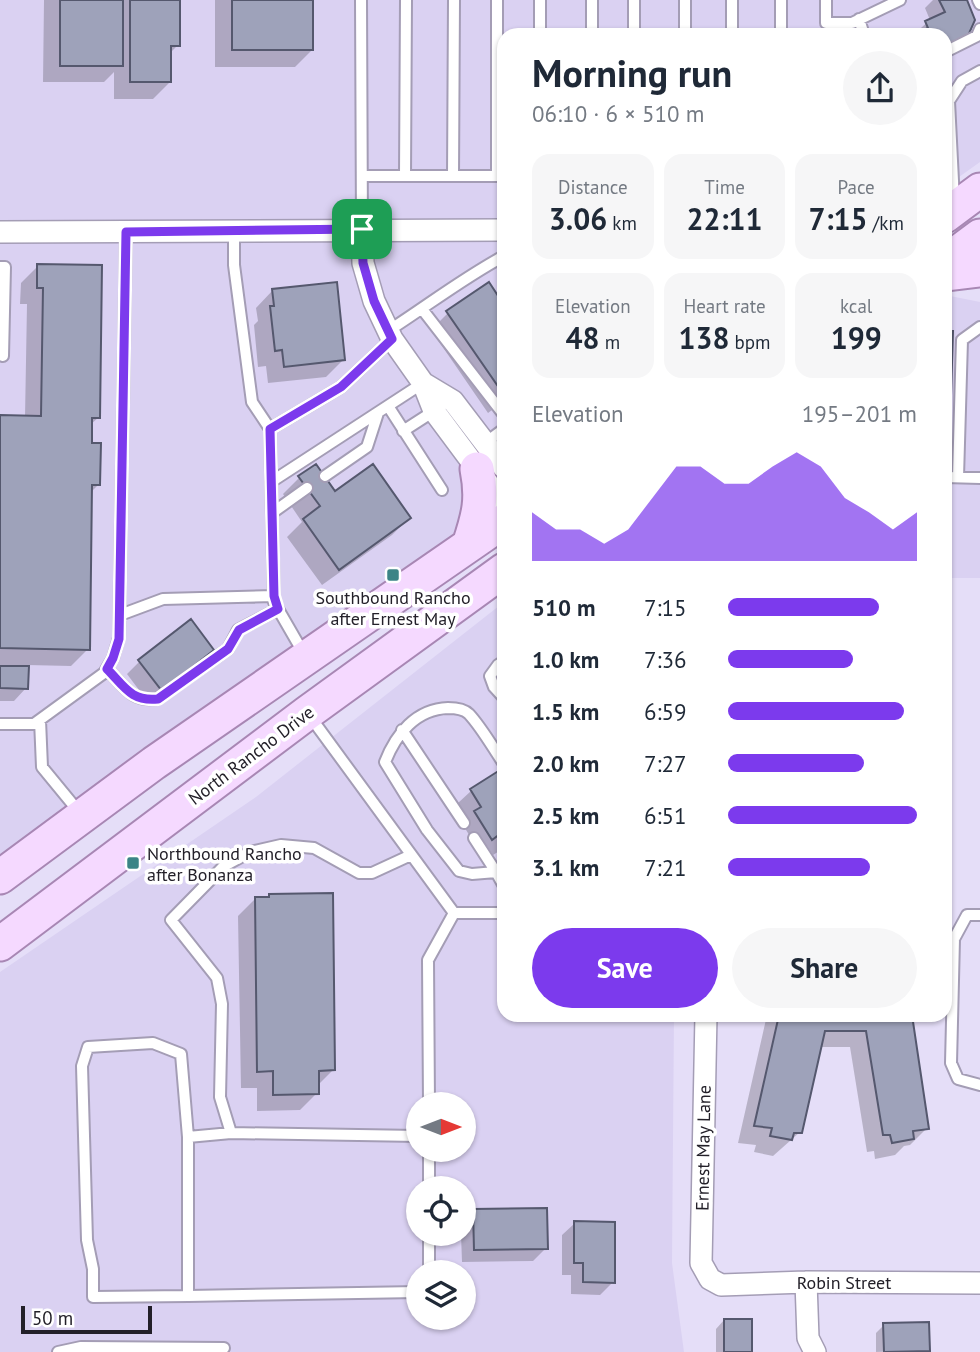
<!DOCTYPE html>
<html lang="en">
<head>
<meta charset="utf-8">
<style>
	:root { --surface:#fff; --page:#f6f6f7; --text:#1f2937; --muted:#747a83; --accent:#7c3aed }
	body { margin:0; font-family:"PT Sans",sans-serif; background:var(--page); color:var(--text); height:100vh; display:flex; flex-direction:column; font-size:26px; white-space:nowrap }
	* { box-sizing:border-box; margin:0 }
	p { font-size:23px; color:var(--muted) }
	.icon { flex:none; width:38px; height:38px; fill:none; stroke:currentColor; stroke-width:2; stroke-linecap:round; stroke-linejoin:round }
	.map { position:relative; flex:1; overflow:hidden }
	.side { position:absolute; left:497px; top:28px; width:455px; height:994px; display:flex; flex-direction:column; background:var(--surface); border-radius:21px; box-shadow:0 2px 5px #0004 }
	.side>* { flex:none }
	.needle { width:46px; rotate:90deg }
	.buttons { position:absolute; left:406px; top:1092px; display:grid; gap:14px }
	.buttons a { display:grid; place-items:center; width:70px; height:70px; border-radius:50%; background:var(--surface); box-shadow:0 2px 5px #0004; font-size:35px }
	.scale { position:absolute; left:21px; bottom:18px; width:131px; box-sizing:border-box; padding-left:7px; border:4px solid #232029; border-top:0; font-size:19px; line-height:24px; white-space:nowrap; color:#232029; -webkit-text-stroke:5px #fff; paint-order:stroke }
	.pin { position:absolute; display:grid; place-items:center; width:60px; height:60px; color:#fff; margin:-30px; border-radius:14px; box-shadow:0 4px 10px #0006 }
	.round { display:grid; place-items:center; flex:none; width:74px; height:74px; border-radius:37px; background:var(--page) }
	.summary { display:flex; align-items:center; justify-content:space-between; height:119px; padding:0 35px }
	h1 { font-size:38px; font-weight:800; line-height:52px }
	.stats { display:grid; grid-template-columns:repeat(3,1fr); gap:10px; height:119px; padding:7px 35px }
	.stats div { display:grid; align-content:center; border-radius:18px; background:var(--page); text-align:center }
	.stats b { font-size:30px; font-weight:800 }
	.stats small { font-size:19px; font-weight:400 }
	.stats p { font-size:19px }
	.chart { height:196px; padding:14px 35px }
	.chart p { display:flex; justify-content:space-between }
	.chart svg { width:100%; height:126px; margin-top:7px; fill:var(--accent); opacity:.7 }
	.cta { display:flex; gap:14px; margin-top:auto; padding:14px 35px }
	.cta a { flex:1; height:80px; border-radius:42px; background:var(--accent); color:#fff; font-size:28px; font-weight:800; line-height:80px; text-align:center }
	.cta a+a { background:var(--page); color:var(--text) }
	ul { padding:0 35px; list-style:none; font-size:23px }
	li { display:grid; grid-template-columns:112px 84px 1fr; align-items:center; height:52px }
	li i { height:18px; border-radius:9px; background:var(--accent) }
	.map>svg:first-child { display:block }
</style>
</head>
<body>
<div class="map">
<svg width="980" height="1352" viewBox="0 0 980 1352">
	<rect width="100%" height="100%" fill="#e5def8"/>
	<path fill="#dad1f2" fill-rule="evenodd" d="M 0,0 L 980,0 L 980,162 L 945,187 L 945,35 L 504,35 L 504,501 L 0,859 Z
		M 945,295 L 980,302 L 980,578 L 945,578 Z
		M 504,602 L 504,1015 L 674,1015 L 672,1263 L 684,1352 L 0,1352 L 0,972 L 256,797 ZM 418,1104 L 464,1104 L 464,1150 L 418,1150 ZM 418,1188 L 464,1188 L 464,1234 L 418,1234 ZM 418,1272 L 464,1272 L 464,1318 L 418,1318 Z"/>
	<path fill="#0003" d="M 44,0 L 178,0 L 178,45 L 170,53 L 170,82 L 153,99 L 114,99 L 114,72 L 104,82 L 43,82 Z
		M 215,0 L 312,0 L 312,50 L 295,67 L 215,67 Z
		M 933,0 L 965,0 L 945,35 L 913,35 L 930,20 L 925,8 Z
		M 38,266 L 99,417 L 90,425 L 90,445 L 99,484 L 90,493 L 88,649 L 71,666 L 27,665 L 26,688 L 14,701 L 0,701 L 0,417 L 25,417 L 27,304 L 20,304 L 21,283 Z
		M 273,290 L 343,360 L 326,377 L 268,383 L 266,366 L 258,367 L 254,325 L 258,321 L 256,308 Z
		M 504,308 L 504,401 L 488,413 L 431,330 L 448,313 Z
		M 945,332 L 951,332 L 950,395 L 945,399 Z
		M 300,477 L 335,493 L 409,518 L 392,535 L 322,585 L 287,537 L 302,522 L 283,494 Z
		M 212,650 L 199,663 L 148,702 L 127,674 L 139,662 Z
		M 500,773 L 504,780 L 504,848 L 493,855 L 487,846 L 479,851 L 463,825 L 468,820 L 458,803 L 471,791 Z
		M 270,896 L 333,1070 L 317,1086 L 317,1093 L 300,1110 L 257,1111 L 257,1088 L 241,1088 L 238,916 L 255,899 L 267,899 Z
		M 767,1015 L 911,1015 L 927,1128 L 910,1145 L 904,1146 L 895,1155 L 875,1159 L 874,1151 L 867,1152 L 850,1047 L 820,1047 L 800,1132 L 773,1156 L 754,1152 L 756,1145 L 738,1143 Z
		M 473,1211 L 546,1248 L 533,1261 L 462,1262 L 461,1234 L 464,1234 L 464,1221 Z
		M 575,1223 L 613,1282 L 600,1295 L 571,1294 L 571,1275 L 562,1275 L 562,1235 Z
		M 724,1320 L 750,1352 L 716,1352 L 716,1329 Z
		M 884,1325 L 928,1350 L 876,1352 L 876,1333 Z"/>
	<path fill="#9ea2ba" stroke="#55586e" stroke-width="2" d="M 60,0 L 123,0 L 123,66 L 60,66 Z
		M 130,0 L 180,0 L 180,46 L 171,46 L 171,82 L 130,82 Z
		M 232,0 L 313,0 L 313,50 L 232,50 Z
		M 939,0 L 967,0 L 975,20 L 967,38 L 945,48 L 945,35 L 913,35 L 928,28 L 925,21 L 945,12 Z
		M 37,264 L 102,265 L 100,418 L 92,418 L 92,443 L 101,443 L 100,485 L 92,485 L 90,650 L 0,648 L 0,415 L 41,416 L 43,288 L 37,288 Z
		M 337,282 L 345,360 L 284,367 L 282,350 L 275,351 L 270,306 L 274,306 L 272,289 Z
		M 489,282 L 504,305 L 504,395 L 446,311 Z
		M 945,331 L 953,331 L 951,395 L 947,395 L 946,406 Z
		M 316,464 L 335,491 L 373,464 L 411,518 L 339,570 L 303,519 L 320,506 L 298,476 Z
		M 191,619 L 214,650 L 162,691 L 138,660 Z
		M 0,666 L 29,666 L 28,689 L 0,688 Z
		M 500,770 L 504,776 L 504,841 L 500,834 L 492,840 L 474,811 L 481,807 L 470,789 Z
		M 333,893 L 335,1070 L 319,1071 L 319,1094 L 273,1095 L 273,1071 L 257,1072 L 255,897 L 269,897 L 269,894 Z
		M 779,1015 L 912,1015 L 929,1129 L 913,1131 L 914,1139 L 892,1143 L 890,1135 L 883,1135 L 866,1031 L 825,1031 L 802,1133 L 794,1133 L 792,1140 L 770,1136 L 772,1128 L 754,1126 Z
		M 547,1208 L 548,1249 L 474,1250 L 473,1209 Z
		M 574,1221 L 615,1222 L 615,1283 L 583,1282 L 583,1263 L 574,1263 Z
		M 724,1319 L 752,1319 L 752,1352 L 724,1352 Z
		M 929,1322 L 930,1351 L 884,1352 L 883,1323 Z"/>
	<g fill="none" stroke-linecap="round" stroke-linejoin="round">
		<g stroke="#a49db5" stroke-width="14">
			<path id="service" d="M 361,0 L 362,229
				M 592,0 L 592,35
				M 634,0 L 634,35
				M 732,0 L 732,35
				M 826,0 L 826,23 L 852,23 L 900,0
				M 978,0 L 980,4
				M 859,19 L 864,35
				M 540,35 L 540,0
				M 685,35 L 685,0
				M 781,35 L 781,0
				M 945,52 L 977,36 L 980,29
				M 362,176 L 501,176
				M 405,176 L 406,0
				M 453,176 L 454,0
				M 497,176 L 497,0
				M 954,201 L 949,101 L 962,81 L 980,71
				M 234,230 L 234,265 L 252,402 L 270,429 L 274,602 L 304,654
				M 0,267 L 5,267 L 3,356 L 0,355
				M 422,309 L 504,415
				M 388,331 C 427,306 463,278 504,256
				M 388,406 L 442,490
				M 270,429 L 341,387 L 392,339
				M 403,431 L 434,411
				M 485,443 L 504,429
				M 325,476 L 367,447 L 378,413
				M 945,477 L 980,478
				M 958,477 L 962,340 L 980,327
				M 271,482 L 423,383
				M 272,513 L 307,488
				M 120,615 L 163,599 L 274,596
				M 504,661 L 498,665 L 490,676 L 494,687 L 504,698
				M 107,669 C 124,686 131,702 157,699 L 228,649 L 238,630 L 278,609
				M 309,715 L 454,913
				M 40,720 L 42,767 L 79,812
				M 0,724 L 34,724 L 104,673 L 113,658 L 119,638 L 126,232
				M 402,730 L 464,823
				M 504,764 C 493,748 482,728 469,714 C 464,709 455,708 448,708 C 416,709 396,734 385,762 L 427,830 L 459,871 L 472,874 L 496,872 L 504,886
				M 474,838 L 496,872
				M 411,855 L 372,873 L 359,873 L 314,848 L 281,845 L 250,852 L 224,866 L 171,920 L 217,978 L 222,1004 L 220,1097 L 231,1133 L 418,1136
				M 454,913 L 504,913
				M 980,915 L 967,915 L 954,939 L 951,1063 L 958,1079 L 980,1085
				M 429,1104 L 428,960 L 454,913
				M 231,1133 L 188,1137 L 188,1296 L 418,1292
				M 188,1137 L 181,1054 L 153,1043 L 88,1047 L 82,1066 L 87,1240 L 93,1269 L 93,1297 L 188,1296
				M 429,1150 L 429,1188
				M 429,1234 L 429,1272
				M 58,1352 L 81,1347 L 224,1348"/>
		</g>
		<g stroke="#a49db5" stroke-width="24">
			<path id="minor" d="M 362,229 L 363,263 L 374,301 L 392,339 L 423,383 L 434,411 L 504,505
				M 0,232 L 504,230
				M 423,383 L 453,401 L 504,468
				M 706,1015 L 701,1263 L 710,1279 L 721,1285 L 806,1282 L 980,1283
				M 806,1282 L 808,1338 L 815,1352"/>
		</g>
		<g stroke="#a887b4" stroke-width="37">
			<path id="primary" d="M 945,216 L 980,190
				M 945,262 L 980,236
				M 945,274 L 980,270
				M 469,545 C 479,515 483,499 477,469
				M 0,877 L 154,763 L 504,521
				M 0,944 L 307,713 L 504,570"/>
		</g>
		<use href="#service" stroke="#fff" stroke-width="10"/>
		<use href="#minor" stroke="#fff" stroke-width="21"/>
		<use href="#primary" stroke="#f5d9ff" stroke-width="33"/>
	</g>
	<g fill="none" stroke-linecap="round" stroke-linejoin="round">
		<g stroke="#fff" stroke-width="14">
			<path id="route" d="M 362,229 L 363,263 L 374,301 L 392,339 L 341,387 L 270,429 L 274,596 L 278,609 L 239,630 L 228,649 L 158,699 C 131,702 124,686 107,669 L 113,658 L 119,639 L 126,232 Z"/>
		</g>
		<use href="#route" stroke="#7c3aed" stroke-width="9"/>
	</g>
	<g fill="#3b8486" stroke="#fff" stroke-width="2.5">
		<rect x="386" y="568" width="14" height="14" rx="3.5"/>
		<rect x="126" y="856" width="14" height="14" rx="3.5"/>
	</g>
	<g text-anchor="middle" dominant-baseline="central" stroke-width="7" stroke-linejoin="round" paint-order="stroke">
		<g font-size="18" fill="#232029" stroke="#fff">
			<text x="393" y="597">Southbound Rancho<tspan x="393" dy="21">after Ernest May</tspan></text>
			<text x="147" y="853" text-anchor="start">Northbound Rancho<tspan x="147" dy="21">after Bonanza</tspan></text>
		</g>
		<g font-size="18" fill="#232029" stroke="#fff">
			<text transform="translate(251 755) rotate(-37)">North Rancho Drive</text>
			<text transform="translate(703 1148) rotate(-89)">Ernest May Lane</text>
			<text x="844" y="1282">Robin Street</text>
		</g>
	</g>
</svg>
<div class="buttons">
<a><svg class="needle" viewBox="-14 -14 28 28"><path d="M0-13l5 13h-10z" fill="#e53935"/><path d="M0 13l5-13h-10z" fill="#747a83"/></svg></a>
<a><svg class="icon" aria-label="locate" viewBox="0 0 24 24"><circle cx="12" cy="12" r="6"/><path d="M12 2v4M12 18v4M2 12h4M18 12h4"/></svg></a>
<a><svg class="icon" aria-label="layers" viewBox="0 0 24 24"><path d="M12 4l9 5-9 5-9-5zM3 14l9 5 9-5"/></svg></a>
</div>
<div class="scale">50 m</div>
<div class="pin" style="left:362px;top:229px;background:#1e9e55"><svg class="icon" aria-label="arrive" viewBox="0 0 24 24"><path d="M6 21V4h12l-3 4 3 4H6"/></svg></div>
<section class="side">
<div class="summary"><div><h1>Morning run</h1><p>06:10 · 6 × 510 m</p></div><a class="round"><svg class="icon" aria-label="share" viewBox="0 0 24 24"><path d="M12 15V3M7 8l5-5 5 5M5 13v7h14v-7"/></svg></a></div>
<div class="stats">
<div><p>Distance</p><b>3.06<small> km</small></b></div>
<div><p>Time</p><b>22:11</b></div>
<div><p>Pace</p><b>7:15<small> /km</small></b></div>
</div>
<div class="stats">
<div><p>Elevation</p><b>48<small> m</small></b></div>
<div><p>Heart rate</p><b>138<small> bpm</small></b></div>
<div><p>kcal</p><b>199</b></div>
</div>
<div class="chart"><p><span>Elevation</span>195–201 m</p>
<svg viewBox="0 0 160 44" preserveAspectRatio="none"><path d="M0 44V27L10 33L20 33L30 38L40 33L50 22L60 11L70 11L80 17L90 17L100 11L110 6L120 11L130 22L140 27L150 33L160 27V44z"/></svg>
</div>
<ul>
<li><b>510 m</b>7:15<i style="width:80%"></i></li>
<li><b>1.0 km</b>7:36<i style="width:66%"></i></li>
<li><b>1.5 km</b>6:59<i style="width:93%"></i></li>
<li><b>2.0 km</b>7:27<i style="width:72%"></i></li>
<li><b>2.5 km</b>6:51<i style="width:100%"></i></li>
<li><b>3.1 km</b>7:21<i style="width:75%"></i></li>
</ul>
<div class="cta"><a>Save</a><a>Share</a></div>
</section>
</div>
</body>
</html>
